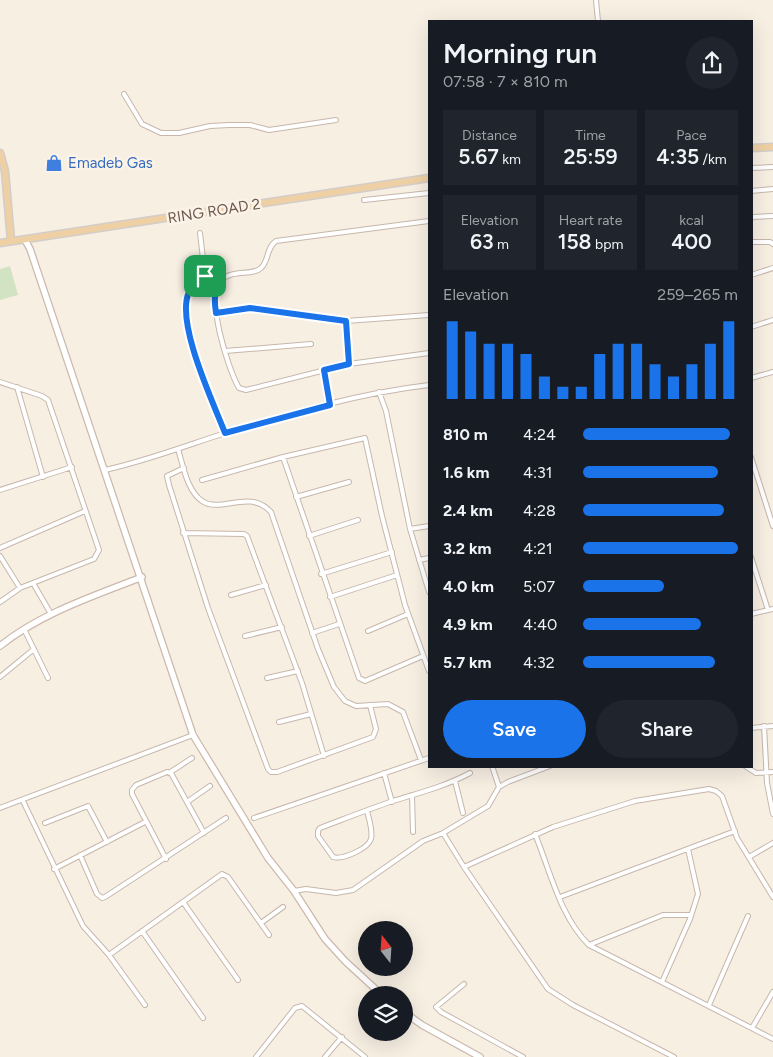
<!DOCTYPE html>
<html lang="en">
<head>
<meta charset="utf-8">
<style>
	:root { --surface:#171b24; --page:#20242c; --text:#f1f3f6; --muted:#9ea1a6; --accent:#1a73e8 }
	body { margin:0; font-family:Figtree,sans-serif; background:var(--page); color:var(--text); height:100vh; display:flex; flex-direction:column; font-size:19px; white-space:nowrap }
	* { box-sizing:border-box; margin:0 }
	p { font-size:16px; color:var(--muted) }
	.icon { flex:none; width:28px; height:28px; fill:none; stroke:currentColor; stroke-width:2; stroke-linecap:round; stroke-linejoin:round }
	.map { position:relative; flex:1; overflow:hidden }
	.details { position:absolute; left:428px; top:20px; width:325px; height:748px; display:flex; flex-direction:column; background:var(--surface); border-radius:0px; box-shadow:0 5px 20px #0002 }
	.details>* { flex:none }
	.needle { width:32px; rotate:343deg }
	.controls { position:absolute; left:358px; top:921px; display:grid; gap:10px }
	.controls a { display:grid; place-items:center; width:55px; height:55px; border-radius:50%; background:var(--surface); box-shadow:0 5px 20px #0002; font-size:25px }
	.pin { position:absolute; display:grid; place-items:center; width:42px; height:42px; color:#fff; margin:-21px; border-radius:10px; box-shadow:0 2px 8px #0006 }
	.round { display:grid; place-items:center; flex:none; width:52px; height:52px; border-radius:26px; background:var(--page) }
	.head { display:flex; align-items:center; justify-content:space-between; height:85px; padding:0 15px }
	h1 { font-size:28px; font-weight:600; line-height:38px }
	.stats { display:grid; grid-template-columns:repeat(3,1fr); gap:8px; height:85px; padding:5px 15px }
	.stats div { display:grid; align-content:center; border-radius:0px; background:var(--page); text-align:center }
	.stats b { font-size:21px; font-weight:600 }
	.stats small { font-size:14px; font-weight:400 }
	.stats p { font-size:14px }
	.chart { height:140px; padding:10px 15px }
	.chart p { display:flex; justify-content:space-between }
	.chart svg { width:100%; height:90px; margin-top:5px; stroke:var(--accent); stroke-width:6 }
	.cta { display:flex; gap:10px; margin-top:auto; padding:10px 15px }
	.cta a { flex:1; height:58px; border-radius:30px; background:var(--accent); color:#fff; font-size:20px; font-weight:600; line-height:58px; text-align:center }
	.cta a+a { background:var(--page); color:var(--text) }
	ul { padding:0 15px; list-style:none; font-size:16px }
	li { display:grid; grid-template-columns:80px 60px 1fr; align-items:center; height:38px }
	li i { height:12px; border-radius:6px; background:var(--accent) }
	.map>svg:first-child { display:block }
</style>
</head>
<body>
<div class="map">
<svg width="773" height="1057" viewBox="0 0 773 1057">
	<rect width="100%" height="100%" fill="#f8efe3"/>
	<path fill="#d2e3c4" d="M 10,266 L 18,295 L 0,300 L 0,269 Z"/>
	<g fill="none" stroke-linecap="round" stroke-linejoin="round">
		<g stroke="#c7b7ac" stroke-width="6">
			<path id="street" d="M 596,0 L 598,21
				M 124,94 L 142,124 L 161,133 L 179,133 L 210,126 L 229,125 L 250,125 L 269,130 L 336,120
				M 751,168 L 773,167
				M 751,191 L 773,189
				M 364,200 L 429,193
				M 751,217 L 773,216
				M 429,221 L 276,241 C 266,248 269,261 261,268 C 253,276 233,269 221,280 C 205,297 228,369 239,388 L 246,390 L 349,364 L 429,353
				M 200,233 L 205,276 C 201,282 192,286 189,292 C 175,322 213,402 225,433
				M 751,242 L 770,242 L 773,244
				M 751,275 L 773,268
				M 205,276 L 221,280
				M 216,313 L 250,308 L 346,321 L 429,315
				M 346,321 L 349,364
				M 751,327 L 773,320
				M 225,351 L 311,344
				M 324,371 L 330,405
				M 751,378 L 773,372
				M 0,382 L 42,396 L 48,400 L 99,550 L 94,559 L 20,588 L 0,602
				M 17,387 L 43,477
				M 379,392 L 386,411 L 410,529 L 429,592
				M 178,449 C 183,465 187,491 202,501 C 221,514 249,488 271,512 L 318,649 L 334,687 L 345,701 L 356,706 L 388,704 L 403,712 L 421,760
				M 283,457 L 359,678 L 365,681 L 423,656
				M 751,457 L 773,526
				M 184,468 L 167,476 L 169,485 L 208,608 L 268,769 L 271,772 L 277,772 L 373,737 L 376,729 L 370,705
				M 105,470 C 146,461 185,446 225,433 C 292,413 360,393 429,385
				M 202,480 L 283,457 L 365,438 L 382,516 L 405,605 L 429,671
				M 0,490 L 72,467
				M 296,497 L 349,482
				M 410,529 L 429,526
				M 183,533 L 244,534 L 247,536 L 302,683 L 324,756
				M 309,536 L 358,520
				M 0,548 L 85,511
				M 0,556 L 20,588
				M 751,557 L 768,610
				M 419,560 L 429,558
				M 321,574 L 392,552
				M 33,583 L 51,614
				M 231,595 L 266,585
				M 330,597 L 397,575
				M 751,614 L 773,609
				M 24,629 L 48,678
				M 368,631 L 408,614
				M 312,633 L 339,624
				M 245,636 L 282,627
				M 0,677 L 34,649
				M 267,678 L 298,671
				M 279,722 L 311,714
				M 764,726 L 767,783 L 773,814
				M 751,728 L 773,726
				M 492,766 L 499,787
				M 745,766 L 756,773 L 773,772
				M 169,773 L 192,758
				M 384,773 L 392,802
				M 455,781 L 463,813
				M 412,795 L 413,832
				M 23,801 L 83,926 L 109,955 L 145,1005
				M 187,802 L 210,786
				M 0,808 L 193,735
				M 367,811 C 369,819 373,831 371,839 C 368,849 342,860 333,857 L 318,836 L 318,831 L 320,828 C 344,819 369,809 393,801 C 419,793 446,786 470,773
				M 254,818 L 429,758
				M 45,823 L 88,806 L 107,842
				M 443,833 L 464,867 L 548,989 L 573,1005 L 674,1057
				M 535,834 C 550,870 560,917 589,945 L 773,1039
				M 80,855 L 97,894 L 102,898 L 105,897 L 226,818
				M 749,857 L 773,843
				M 166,859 L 132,794 L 132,790 L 136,785 L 167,772 L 171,773 L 204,833
				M 464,867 L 553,827 L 635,801 L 709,789 L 716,791 L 722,796 L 737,838 L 773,897
				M 54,869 L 145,822
				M 294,891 L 306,889 L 336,893 L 353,890 L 423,841 L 443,833 L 488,806 L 499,787 L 508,782 L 550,766
				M 560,897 L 735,831
				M 183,902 L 238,980
				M 261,923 L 283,907
				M 142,931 L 203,1018
				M 589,945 L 663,915 L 691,915
				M 109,955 L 222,874 L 228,877 L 269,935
				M 662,982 L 690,919 L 698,894 L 688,849
				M 464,984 L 436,1007 L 441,1012 L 523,1057
				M 709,1005 L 748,916
				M 752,1028 L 773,992
				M 256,1057 L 295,1008 L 302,1006 L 365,1057
				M 325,1057 L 342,1037"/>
		</g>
		<g stroke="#ccb9ac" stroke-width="8">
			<path id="secondary" d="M 25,240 L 30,249 L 193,735 L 268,858 L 294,891 L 325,939 L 345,961 L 382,995
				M 0,646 C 41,613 94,596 142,577
				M 404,1012 L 422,1025 L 480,1057"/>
		</g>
		<g stroke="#d3cdca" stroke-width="9">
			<path id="primary" d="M 751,148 L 773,147
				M 0,153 L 5,171 L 11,241
				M 0,243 L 429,178"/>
		</g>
		<use href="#street" stroke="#fff" stroke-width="4"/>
		<use href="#secondary" stroke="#fff" stroke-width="5.5"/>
		<use href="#primary" stroke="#eed0a4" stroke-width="6"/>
	</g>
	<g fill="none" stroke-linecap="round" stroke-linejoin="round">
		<g stroke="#fff" stroke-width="10">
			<path id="route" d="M 205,276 L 221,280 C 214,292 214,300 216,313 L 250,308 L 346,321 L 349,364 L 324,370 L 330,405 L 225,433 C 213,402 175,322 189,292 C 192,286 201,282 205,276 Z"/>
		</g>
		<use href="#route" stroke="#1a73e8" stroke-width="6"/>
	</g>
	<defs>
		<g id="shop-bare" transform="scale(1.35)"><path d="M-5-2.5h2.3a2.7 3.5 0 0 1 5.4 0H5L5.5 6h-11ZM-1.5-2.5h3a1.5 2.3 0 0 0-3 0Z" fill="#3f7fe0" stroke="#fcf3e8" stroke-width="2.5" paint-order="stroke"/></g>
	</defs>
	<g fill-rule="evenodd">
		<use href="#shop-bare" x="54" y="163"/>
	</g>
	<g text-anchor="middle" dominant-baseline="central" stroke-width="5" stroke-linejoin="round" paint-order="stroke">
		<g font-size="15" fill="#366cbe" stroke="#fcf3e8" text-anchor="start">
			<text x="68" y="163">Emadeb Gas</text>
		</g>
		<g font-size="15" fill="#6c574d" stroke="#fcf3e8">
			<text transform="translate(214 211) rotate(-9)">RING ROAD 2</text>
		</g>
	</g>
</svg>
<div class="controls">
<a><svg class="needle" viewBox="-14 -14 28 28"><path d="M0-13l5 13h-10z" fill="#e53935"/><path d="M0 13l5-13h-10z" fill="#9ea1a6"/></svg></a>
<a><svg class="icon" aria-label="layers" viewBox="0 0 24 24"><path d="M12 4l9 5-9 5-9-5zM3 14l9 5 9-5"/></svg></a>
</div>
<div class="pin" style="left:205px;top:276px;background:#1e9e55"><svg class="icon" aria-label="arrive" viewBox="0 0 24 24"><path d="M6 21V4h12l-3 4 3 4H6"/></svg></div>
<section class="details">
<div class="head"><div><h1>Morning run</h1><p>07:58 · 7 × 810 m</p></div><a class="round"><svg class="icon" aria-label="share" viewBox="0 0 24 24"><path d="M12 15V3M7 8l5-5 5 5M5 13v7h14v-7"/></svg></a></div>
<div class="stats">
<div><p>Distance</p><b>5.67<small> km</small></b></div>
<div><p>Time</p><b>25:59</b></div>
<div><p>Pace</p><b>4:35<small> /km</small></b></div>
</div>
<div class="stats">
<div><p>Elevation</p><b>63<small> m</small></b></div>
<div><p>Heart rate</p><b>158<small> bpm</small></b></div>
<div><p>kcal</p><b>400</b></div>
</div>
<div class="chart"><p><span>Elevation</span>259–265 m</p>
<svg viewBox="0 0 160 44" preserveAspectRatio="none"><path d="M5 44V6M15 44V11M25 44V17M35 44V17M45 44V22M55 44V33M65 44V38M75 44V38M85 44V22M95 44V17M105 44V17M115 44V27M125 44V33M135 44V27M145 44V17M155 44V6"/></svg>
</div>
<ul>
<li><b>810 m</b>4:24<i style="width:95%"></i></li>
<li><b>1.6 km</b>4:31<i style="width:87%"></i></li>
<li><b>2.4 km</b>4:28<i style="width:91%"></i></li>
<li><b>3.2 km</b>4:21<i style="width:100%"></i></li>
<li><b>4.0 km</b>5:07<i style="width:52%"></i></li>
<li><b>4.9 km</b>4:40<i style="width:76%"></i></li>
<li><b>5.7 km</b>4:32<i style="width:85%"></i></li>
</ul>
<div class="cta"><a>Save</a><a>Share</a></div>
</section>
</div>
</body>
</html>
